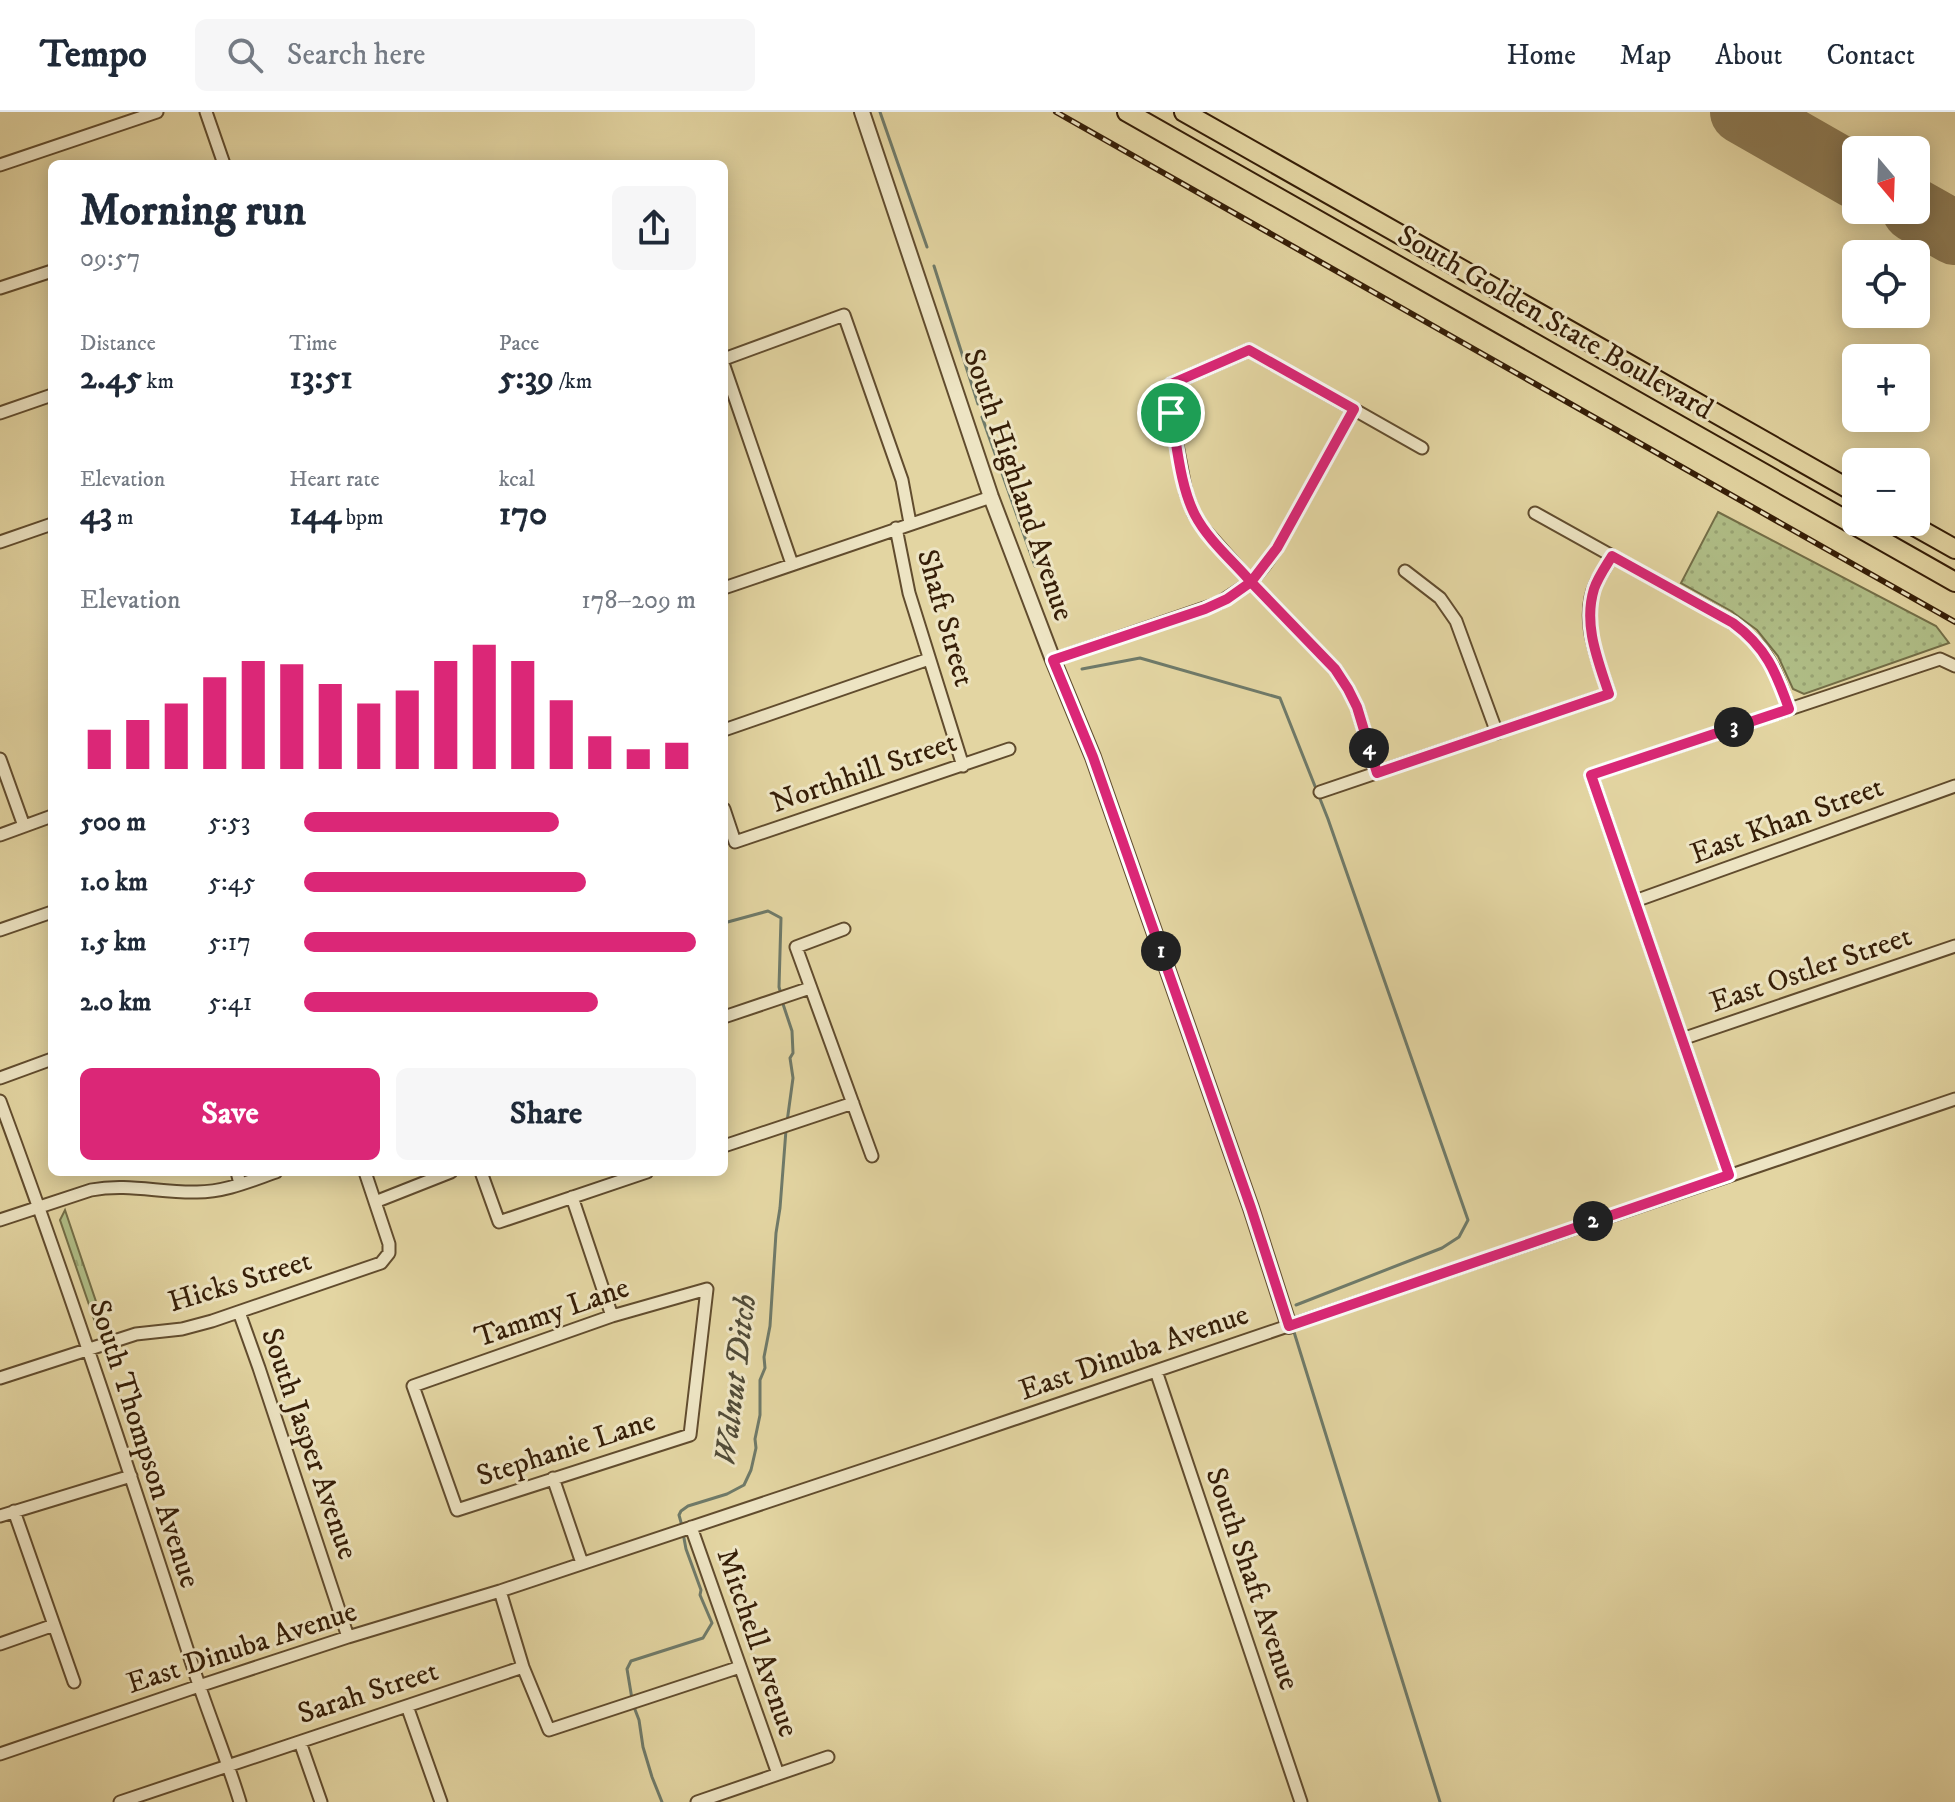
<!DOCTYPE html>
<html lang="en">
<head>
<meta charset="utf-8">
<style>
	:root { --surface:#fff; --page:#f6f6f7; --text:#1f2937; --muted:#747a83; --line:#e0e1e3; --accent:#db2777 }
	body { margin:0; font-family:"IM FELL DW Pica",serif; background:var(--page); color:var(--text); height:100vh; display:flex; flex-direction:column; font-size:30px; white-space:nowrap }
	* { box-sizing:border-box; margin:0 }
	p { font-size:26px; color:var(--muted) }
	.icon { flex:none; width:44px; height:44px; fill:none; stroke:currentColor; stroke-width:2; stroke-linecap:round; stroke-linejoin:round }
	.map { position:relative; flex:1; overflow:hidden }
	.details { position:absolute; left:48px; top:48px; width:680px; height:1016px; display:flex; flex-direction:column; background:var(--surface); border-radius:12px; box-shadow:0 4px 20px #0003 }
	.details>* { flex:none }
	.needle { width:52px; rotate:161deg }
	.fabs { position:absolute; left:1842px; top:24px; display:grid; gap:16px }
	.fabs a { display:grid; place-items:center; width:88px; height:88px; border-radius:12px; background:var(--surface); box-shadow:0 4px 20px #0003; font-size:40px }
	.pin { position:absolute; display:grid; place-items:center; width:68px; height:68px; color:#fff; margin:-34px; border:4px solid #fff; border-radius:50%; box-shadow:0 2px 8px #0007 }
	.km { position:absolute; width:40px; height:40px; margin:-20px; border-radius:50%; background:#222; color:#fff; font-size:22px; line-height:40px; text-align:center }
	.round { display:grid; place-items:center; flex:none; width:84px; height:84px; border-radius:12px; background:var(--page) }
	.headline { display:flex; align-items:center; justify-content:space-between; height:136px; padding:0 32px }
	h1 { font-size:44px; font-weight:700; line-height:60px }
	.stats { display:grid; grid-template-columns:repeat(3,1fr); gap:12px; height:136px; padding:8px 32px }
	.stats div { display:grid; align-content:center }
	.stats b { font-size:34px; font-weight:700 }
	.stats small { font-size:22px; font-weight:400 }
	.stats p { font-size:22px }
	.chart { height:224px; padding:16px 32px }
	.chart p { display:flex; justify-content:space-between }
	.chart svg { width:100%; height:144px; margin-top:8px; stroke:var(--accent); stroke-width:6 }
	.button { display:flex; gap:16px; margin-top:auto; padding:16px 32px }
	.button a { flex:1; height:92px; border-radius:12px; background:var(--accent); color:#fff; font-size:32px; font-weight:700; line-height:92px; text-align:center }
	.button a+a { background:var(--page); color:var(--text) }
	ul { padding:0 32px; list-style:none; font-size:26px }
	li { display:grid; grid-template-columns:128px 96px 1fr; align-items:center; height:60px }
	li i { height:20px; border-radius:10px; background:var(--accent) }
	header { display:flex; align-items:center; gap:48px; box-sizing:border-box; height:112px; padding:0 40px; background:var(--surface); border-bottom:2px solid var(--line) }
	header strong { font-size:38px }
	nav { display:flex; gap:44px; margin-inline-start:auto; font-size:28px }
	.search { width:560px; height:72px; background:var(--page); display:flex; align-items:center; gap:20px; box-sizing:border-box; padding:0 28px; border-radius:12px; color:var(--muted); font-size:30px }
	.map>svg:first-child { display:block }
</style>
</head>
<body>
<header>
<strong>Tempo</strong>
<div class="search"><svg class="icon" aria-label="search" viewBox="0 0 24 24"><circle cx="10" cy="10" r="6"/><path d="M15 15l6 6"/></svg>Search here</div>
<nav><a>Home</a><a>Map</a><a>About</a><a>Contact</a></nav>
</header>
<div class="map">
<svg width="1955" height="1690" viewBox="0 0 1955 1690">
	<defs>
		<pattern id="grass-tufts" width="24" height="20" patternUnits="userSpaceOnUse" patternTransform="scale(2)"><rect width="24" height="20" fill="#b0be87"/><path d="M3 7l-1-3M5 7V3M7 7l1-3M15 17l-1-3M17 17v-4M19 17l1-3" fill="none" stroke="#98a373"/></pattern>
		<pattern id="park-dots" width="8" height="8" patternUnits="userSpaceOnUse" patternTransform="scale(2)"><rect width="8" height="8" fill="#b0be87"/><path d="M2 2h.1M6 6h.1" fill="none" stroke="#98a373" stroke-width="1.8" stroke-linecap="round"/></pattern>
	</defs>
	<rect width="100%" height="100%" fill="#e3d5a2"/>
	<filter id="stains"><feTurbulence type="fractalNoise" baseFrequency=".0025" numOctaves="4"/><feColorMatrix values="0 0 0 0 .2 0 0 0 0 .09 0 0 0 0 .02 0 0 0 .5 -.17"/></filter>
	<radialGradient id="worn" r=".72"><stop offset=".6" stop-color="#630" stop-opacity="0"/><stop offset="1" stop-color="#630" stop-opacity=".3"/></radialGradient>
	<path fill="url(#grass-tufts)" stroke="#736e47" stroke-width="2" d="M 65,1098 L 106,1219 L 97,1216 L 60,1108 Z"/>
	<path fill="url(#park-dots)" stroke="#736e47" stroke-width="2" d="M 1718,400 L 1936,514 L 1949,531 L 1804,582 L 1793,577 L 1778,544 L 1757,518 L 1731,499 L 1681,471 Z"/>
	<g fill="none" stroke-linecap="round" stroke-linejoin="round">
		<path stroke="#6f7a69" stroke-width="3" d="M 880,0 L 927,135
			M 934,154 L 978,292
			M 982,305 L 1035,454
			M 1082,557 L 1140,546 L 1280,586 L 1328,707 L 1468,1108 L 1459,1125 L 1442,1136 L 1296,1193
			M 724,811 L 768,799 L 781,806 L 779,875 L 781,882
			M 782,889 L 792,919 L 793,941 L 790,946 L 793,966 L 787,1010
			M 1294,1220 L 1440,1690
			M 682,1414 L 679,1403 L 681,1399 L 688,1394 L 727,1382 L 744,1373 L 751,1358 L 756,1336 L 755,1327 L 760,1303 L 760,1268 L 765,1256 L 764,1245 L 770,1214 L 776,1121 L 780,1096 L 786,1018
			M 632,1587 L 627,1557 L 631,1549 L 703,1526 L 712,1511 L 700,1483 L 701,1478 L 686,1437 L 683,1421
			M 634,1595 L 639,1608 L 643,1635 L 652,1665 L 662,1690"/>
		<path stroke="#8c7a54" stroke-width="64" d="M 1742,0 L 1856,65
			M 1914,98 L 1955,121"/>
		<g stroke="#614c2e" stroke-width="15">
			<path id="minor" d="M 206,0 L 224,52
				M 0,53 L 157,0
				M 0,176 L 52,159
				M 724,247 L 844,203 L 902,368 L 910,411
				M 724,254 L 792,452
				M 0,301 L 52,283
				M 1535,401 C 1582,427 1628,453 1675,479 C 1703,494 1735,508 1757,532 C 1774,550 1781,574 1789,597
				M 896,416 L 909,481 L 963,654
				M 0,430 L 52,412
				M 1405,459 L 1440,486 L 1456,509 L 1497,621
				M 724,476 L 991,385
				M 1053,548 L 1219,491 L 1251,470 L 1265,453 L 1277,436 L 1354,297
				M 724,618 L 929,547
				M 0,647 L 24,714
				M 1377,661 L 1357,595 L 1348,577 L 1335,557 L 1251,470 L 1203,416 L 1194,402 L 1186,381 L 1171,301 L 1169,285 L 1171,272 L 1249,238 L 1422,336
				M 1320,680 L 1609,582 C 1598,547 1579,507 1596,471 C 1601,462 1607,453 1612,444
				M 724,697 L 735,730 L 1009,637
				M 0,723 L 52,704
				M 1635,789 L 1955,674
				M 844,817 L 796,835 L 872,1044
				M 0,818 L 52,800
				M 724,905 L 810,876
				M 1682,927 L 1955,834
				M 0,966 L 52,947
				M 0,989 C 69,1175 131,1364 192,1552 C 207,1599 226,1644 240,1690
				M 724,1034 L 853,991
				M 237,1060 L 240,1072
				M 481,1060 L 499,1110 L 647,1060
				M 1729,1063 L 1591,663 L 1940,547 L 1955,554
				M 572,1085 L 612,1204
				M 375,1090 L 451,1060
				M 0,1108 L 91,1078 C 128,1071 160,1081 197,1080 C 225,1080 250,1069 276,1060
				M 707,1177 L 690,1323 L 457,1398 L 413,1274 L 612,1204 Z
				M 239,1200 L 259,1256 L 348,1525
				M 1156,1259 L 1301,1690
				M 0,1266 L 136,1222 L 182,1217 L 212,1209 L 381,1151 L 389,1141 L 389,1132 L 365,1060
				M 553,1366 L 582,1451
				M 14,1399 L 74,1570
				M 0,1404 L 131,1364
				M 691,1415 L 778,1662
				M 500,1479 L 523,1555 L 549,1618 L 740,1555
				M 0,1532 L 54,1513
				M 407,1594 L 441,1690
				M 300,1630 L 321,1690
				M 0,1642 L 199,1574 L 348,1525 L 500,1479 L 938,1333 L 1955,987
				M 120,1690 L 523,1555
				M 697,1690 L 828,1645"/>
		</g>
		<g stroke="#614c2e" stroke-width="18">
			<path id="tertiary" d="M 862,0 L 991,385 L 1053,548 L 1093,645 L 1251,1096 L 1289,1214"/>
		</g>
		<g stroke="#361e07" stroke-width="22">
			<path id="primary" d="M 1127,0 L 1955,470
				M 1184,0 L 1856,381
				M 1907,410 L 1955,437"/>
		</g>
		<use href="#minor" stroke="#ede4c3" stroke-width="11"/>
		<use href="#tertiary" stroke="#ede4c3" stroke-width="14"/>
		<use href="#primary" stroke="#e3d5a2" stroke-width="18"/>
		<g stroke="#361e07" stroke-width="6">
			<path id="rail" d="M 1056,0 L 1955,510"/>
		</g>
		<use href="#rail" stroke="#ede4c3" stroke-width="3" stroke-dasharray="9" stroke-linecap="butt"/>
	</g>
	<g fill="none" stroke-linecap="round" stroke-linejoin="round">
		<g stroke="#fff" stroke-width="16">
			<path id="route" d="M 1171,301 C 1177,333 1180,374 1195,403 C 1208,428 1233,449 1251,470 L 1227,487 L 1205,497 L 1053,548 L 1093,645 L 1251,1096 L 1289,1214 L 1729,1063 L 1591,663 L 1789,597 C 1776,560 1766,535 1733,511 L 1612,444 C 1606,454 1598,465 1594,477 C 1583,513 1598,548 1609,582 L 1377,661 L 1357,595 L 1348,577 L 1335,557 L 1251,470 L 1277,436 L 1354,297 L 1249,238 L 1171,272 L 1169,285 L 1171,301"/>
		</g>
		<use href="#route" stroke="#db2777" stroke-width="10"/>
	</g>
	<g text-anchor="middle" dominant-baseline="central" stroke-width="6" stroke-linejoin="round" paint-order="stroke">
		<g font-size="30" fill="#361e07" stroke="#ede4c3">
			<text transform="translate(1555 211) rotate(30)">South Golden State Boulevard</text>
			<text transform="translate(1018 373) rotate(71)">South Highland Avenue</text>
			<text transform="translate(945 506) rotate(74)">Shaft Street</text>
			<text transform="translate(864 661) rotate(-19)">Northhill Street</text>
			<text transform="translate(1787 709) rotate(-20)">East Khan Street</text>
			<text transform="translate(1811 858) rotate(-19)">East Ostler Street</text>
			<text transform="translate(240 1170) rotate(-17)">Hicks Street</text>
			<text transform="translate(552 1201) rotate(-19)">Tammy Lane</text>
			<text transform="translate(1134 1241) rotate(-19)">East Dinuba Avenue</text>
			<text transform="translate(144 1332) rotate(72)">South Thompson Avenue</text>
			<text transform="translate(309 1332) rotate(71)">South Jasper Avenue</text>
			<text transform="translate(566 1337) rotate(-18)">Stephanie Lane</text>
			<text transform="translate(1252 1467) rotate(71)">South Shaft Avenue</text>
			<text transform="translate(757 1531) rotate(71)">Mitchell Avenue</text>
			<text transform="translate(242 1536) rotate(-18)">East Dinuba Avenue</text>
			<text transform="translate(368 1581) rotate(-18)">Sarah Street</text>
		</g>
		<g font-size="32" font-style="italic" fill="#524c38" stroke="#ede4c3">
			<text transform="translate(736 1268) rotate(-83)">Walnut Ditch</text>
		</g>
	</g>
	<rect width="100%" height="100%" filter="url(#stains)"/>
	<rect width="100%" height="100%" fill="url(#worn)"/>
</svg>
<div class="fabs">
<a><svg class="needle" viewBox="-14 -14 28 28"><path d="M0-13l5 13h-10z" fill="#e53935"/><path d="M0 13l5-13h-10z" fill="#747a83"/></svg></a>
<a><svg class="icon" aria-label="locate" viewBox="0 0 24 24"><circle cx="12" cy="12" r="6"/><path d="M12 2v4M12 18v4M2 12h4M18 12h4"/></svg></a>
<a>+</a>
<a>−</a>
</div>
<div class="pin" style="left:1171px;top:301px;background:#1e9e55"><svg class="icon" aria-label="arrive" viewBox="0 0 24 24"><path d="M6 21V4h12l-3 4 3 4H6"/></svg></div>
<b class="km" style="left:1161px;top:839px">1</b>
<b class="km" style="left:1593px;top:1109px">2</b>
<b class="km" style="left:1734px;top:615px">3</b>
<b class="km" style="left:1369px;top:636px">4</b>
<section class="details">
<div class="headline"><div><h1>Morning run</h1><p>09:57</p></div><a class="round"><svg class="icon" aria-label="share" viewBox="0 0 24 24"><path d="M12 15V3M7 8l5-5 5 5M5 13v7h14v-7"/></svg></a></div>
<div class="stats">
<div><p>Distance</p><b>2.45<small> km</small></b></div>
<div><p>Time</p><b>13:51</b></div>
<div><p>Pace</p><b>5:39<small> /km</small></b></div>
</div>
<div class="stats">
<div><p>Elevation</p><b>43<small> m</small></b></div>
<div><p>Heart rate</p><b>144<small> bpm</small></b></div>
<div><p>kcal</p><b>170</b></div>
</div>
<div class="chart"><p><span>Elevation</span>178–209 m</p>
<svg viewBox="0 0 160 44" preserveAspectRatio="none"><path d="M5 44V32M15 44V29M25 44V24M35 44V16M45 44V11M55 44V12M65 44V18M75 44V24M85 44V20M95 44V11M105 44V6M115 44V11M125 44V23M135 44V34M145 44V38M155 44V36"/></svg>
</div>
<ul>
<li><b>500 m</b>5:53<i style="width:65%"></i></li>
<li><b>1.0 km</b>5:45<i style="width:72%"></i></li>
<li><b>1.5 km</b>5:17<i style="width:100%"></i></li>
<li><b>2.0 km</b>5:41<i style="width:75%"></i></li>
</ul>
<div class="button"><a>Save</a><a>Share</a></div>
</section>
</div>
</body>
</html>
